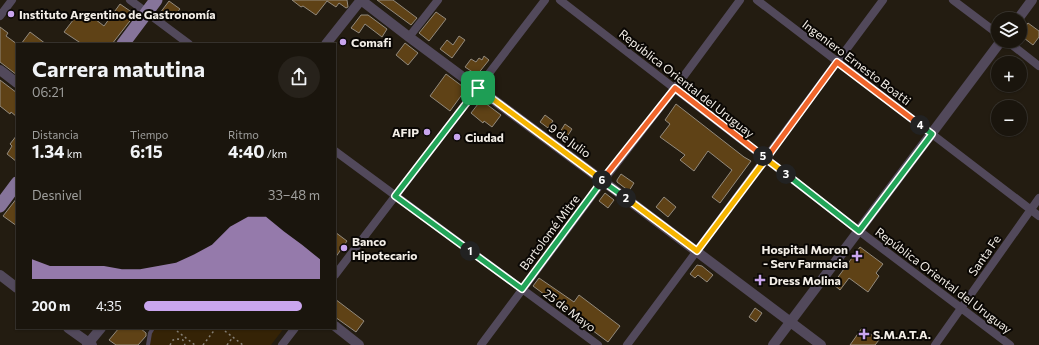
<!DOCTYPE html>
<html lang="es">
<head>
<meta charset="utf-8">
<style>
	:root { --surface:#1a150d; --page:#27221b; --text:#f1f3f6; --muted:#9f9f9d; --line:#38342e; --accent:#c9a5ee }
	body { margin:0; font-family:Commissioner,sans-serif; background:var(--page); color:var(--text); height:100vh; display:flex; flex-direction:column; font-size:15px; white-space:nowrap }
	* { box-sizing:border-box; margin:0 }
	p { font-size:13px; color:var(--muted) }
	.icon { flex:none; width:22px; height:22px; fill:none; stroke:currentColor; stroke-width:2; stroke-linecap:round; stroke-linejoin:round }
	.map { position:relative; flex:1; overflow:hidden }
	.panel { position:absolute; left:16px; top:43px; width:320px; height:286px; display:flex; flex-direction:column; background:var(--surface); border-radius:0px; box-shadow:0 1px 3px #0004,0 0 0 1px var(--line) }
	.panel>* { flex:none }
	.buttons { position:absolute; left:991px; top:12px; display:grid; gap:8px }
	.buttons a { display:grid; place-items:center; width:36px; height:36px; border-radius:50%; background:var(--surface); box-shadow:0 1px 3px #0004,0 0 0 1px var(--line); font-size:20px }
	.pin { position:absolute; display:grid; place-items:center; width:34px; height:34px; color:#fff; margin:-17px; border-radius:8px; box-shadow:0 2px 6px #0006 }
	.km { position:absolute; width:20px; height:20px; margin:-10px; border-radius:50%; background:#222; color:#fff; font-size:11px; line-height:20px; text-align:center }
	.round { display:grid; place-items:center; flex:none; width:42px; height:42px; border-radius:21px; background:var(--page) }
	.head { display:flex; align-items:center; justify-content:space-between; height:68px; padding:0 16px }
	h1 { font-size:22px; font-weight:700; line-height:30px }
	.metrics { display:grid; grid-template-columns:repeat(3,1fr); gap:6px; height:68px; padding:4px 16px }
	.metrics div { display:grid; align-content:center }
	.metrics b { font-size:17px; font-weight:700 }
	.metrics small { font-size:11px; font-weight:400 }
	.metrics p { font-size:11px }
	.chart { height:112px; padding:8px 16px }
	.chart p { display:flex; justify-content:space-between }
	.chart svg { width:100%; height:72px; margin-top:4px; fill:var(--accent); opacity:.7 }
	ul { padding:0 16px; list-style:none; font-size:13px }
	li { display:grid; grid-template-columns:64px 48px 1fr; align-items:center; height:30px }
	li i { height:10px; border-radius:5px; background:var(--accent) }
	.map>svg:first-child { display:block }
</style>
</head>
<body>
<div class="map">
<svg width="1039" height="345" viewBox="0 0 1039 345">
	<rect width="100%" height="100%" fill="#231c11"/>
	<path fill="#352306" d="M 153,328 L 284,328 L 271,345 L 148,345 Z"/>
	<path fill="#5f4216" stroke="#938a7d" d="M 292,0 L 347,0 L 348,7 L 346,8 L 339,3 L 336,7 L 327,1 L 316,15 L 303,6 L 301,7 Z
		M 377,0 L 393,0 L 417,18 L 411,25 Z
		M 169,1 L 180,9 L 171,20 L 160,13 Z
		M 120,4 L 133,13 L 133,17 L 112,44 L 82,44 L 64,32 L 77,15 L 82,14 L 84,16 L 87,13 L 104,26 Z
		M 436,12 L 446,19 L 429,41 L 419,33 Z
		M 361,15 L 368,15 L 387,29 L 382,37 L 365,24 L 359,33 L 351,28 Z
		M 1028,23 L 1039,31 L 1039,37 L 1033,45 L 1020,35 L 1020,33 Z
		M 0,27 L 8,33 L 6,36 L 17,44 L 17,75 L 0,62 Z
		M 30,32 L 46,44 L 21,44 Z
		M 459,36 L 465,40 L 452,58 L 440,49 L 447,40 L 453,45 Z
		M 405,43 L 418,53 L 408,65 L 396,55 Z
		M 484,56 L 489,60 L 477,75 L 465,67 L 471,59 L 476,62 L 479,58 L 482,60 Z
		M 446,74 L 466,89 L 450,111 L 430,96 Z
		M 0,80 L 17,93 L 17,117 L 11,112 L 10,114 L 0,106 Z
		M 485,103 L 501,115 L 492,127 L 484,121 L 483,123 L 471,113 L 478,104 Z
		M 676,104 L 744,157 L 751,161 L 720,203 L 712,197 L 732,170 L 708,151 L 694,171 L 680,160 L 685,155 L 660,137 L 670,124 L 665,120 Z
		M 545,115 L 553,121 L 548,128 L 540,122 Z
		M 565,124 L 572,129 L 565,140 L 558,135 Z
		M 17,135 L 17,162 L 7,154 L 12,146 L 10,144 Z
		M 621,174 L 634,183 L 629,191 L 617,182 L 617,180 Z
		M 605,193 L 614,200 L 608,208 L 599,201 Z
		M 664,197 L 676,207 L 668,217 L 656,207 Z
		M 17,198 L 17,226 L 3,216 Z
		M 335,232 L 347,241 L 335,258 Z
		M 860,247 L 883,264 L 876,273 L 879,276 L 868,292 L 849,278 L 840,290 L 833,284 Z
		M 697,265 L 702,266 L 713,275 L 707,282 L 698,275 L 695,278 L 690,274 Z
		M 539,278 L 574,302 L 579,295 L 620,326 L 608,342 L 533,286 Z
		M 335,299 L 364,321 L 356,332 L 335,317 Z
		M 755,308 L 762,313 L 756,322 L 749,317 Z
		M 119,328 L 140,328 L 146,333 L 146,336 L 138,345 L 116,345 L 109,340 Z
		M 862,328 L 879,340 L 875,345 L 850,345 Z"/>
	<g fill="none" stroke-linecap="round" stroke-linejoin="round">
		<path stroke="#878178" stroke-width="1.5" stroke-dasharray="2 3" stroke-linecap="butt" d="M 173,328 L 195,345
			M 221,328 L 243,345
			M 170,345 L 173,340 L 178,339 L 183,340 L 185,345
			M 203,345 L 216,328
			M 227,345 L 233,337"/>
		<path stroke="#52495b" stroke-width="4" d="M 148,345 L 150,333 L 153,328"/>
		<path stroke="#52495b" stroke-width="8" d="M 130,0 L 189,44
			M 560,0 L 871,240 L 1010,345
			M 757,0 L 1039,216
			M 953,0 L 998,34
			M 0,16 L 12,0
			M 409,37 L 438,0
			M 1007,41 L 1039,66
			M 335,151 L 598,345
			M 335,275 L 545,0
			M 282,345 L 295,328
			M 481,345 L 603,181 L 675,88 L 740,0
			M 627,345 L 883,0
			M 935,345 L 1039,198"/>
		<path stroke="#52495b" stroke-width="10" d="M 361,0 L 409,37 L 591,172 L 821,345
			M 1018,19 L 1032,0
			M 326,44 L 361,0
			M 0,70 L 17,83
			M 0,275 L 17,288
			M 335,326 L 359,345
			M 68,328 L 92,345
			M 87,345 L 101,328
			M 773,345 L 1001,41"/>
		<path stroke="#86749a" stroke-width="13" d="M 123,44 L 156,0
			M 0,206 L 17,183"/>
	</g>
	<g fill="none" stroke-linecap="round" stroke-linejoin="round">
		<g stroke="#fff" stroke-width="8">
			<path id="split-1" d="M 470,251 L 395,196 L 478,88"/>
		</g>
		<g stroke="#fff" stroke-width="8">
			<path id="split-2" d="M 470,251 L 522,289 L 602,181 L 626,198"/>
		</g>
		<g stroke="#fff" stroke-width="8">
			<path id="split-3" d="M 626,198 L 697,251 L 766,159 L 786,174"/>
		</g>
		<g stroke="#fff" stroke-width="8">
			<path id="split-4" d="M 786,174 L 859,231 L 932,134 L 920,125"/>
		</g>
		<g stroke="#fff" stroke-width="8">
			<path id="split-5" d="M 763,156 L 766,159 L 837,62 L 920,125"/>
		</g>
		<g stroke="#fff" stroke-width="8">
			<path id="split-6" d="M 602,180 L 675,88 L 763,156"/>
		</g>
		<g stroke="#fff" stroke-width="8">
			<path id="split-7" d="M 478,88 L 602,180"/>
		</g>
		<use href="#split-1" stroke="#22a559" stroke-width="5"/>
		<use href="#split-2" stroke="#22a559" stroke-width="5"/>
		<use href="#split-3" stroke="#f5b400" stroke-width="5"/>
		<use href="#split-4" stroke="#22a559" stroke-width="5"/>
		<use href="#split-5" stroke="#f0652b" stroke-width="5"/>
		<use href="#split-6" stroke="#f0652b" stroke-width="5"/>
		<use href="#split-7" stroke="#f5b400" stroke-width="5"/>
	</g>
	<g fill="#c9a5ee" stroke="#0a0704" stroke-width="1.5">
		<circle cx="11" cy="14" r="4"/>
		<circle cx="343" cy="42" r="4"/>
		<circle cx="427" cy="132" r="4"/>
		<circle cx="457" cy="137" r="4"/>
		<circle cx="344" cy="248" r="4"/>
		<path d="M855 250h4v4h4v4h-4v4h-4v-4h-4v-4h4z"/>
		<path d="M758 274h4v4h4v4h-4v4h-4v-4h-4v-4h4z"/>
		<path d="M862 328h4v4h4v4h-4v4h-4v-4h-4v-4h4z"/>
	</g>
	<g text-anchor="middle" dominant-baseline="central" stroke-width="4" stroke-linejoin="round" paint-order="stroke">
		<g font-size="12" font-weight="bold" fill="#f3eee7" stroke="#0a0704" text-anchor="start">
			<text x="19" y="14">Instituto Argentino de Gastronomía</text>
			<text x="351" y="42">Comafi</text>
			<text x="419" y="132" text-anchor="end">AFIP</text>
			<text x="465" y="137">Ciudad</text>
			<text x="352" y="241">Banco<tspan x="352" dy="14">Hipotecario</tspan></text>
			<text x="848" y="249" text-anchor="end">Hospital Moron<tspan x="848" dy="14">- Serv Farmacia</tspan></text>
			<text x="769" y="280">Dress Molina</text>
			<text x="873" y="334">S.M.A.T.A.</text>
		</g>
		<g font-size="12" fill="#f3eee7" stroke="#0a0704">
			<text transform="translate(857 62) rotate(37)">Ingeniero Ernesto Boatti</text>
			<text transform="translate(687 83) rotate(38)">República Oriental del Uruguay</text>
			<text transform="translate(570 140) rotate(36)">9 de Julio</text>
			<text transform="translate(549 232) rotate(-53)">Bartolomé Mitre</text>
			<text transform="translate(984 255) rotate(-55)">Santa Fe</text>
			<text transform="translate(944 280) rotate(37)">República Oriental del Uruguay</text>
			<text transform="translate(570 310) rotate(37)">25 de Mayo</text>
		</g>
	</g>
</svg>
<div class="buttons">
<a><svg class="icon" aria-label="layers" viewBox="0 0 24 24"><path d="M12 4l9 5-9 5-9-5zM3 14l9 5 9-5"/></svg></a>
<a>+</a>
<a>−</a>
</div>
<div class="pin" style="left:478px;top:88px;background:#1e9e55"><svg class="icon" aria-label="arrive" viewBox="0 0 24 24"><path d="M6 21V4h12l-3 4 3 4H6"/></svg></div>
<b class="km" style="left:470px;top:251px">1</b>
<b class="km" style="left:626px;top:198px">2</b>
<b class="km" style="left:786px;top:174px">3</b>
<b class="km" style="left:920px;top:125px">4</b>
<b class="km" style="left:763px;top:156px">5</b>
<b class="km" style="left:602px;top:180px">6</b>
<section class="panel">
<div class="head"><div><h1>Carrera matutina</h1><p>06:21</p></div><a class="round"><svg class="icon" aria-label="share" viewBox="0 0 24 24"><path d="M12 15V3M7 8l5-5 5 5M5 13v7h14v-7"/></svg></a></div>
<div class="metrics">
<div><p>Distancia</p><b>1.34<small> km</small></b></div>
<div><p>Tiempo</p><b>6:15</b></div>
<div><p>Ritmo</p><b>4:40<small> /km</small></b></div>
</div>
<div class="chart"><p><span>Desnivel</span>33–48 m</p>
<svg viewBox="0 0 160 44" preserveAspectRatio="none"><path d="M0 44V32L10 36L20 36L30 36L40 36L50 38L60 38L70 36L80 34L90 29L100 23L110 12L120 6L130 6L140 15L150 23L160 32V44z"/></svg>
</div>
<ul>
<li><b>200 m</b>4:35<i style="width:90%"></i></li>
</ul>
</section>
</div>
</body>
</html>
